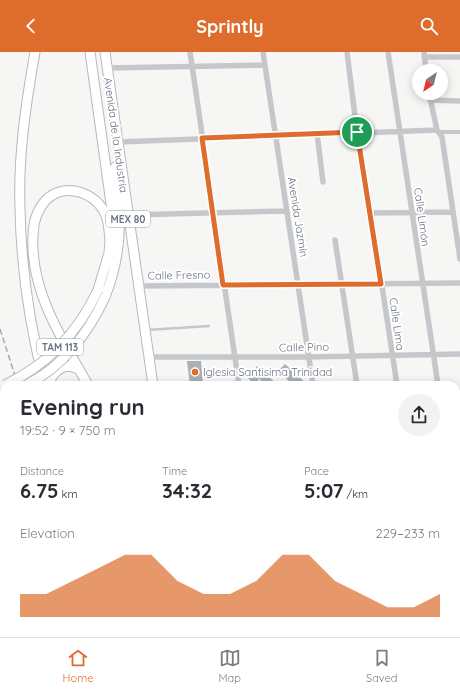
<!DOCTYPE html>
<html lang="en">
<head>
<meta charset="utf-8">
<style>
	:root { --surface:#fff; --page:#f2f2f3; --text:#2b2b33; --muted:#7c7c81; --line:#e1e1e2; --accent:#de6d2d }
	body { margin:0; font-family:Quicksand,sans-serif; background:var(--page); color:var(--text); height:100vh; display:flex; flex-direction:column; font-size:15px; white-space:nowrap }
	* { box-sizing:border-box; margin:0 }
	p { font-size:13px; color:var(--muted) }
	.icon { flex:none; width:22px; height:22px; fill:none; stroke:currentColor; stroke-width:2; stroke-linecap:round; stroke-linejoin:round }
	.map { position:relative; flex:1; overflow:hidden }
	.drawer { position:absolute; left:0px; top:329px; width:460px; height:256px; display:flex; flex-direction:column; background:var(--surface); border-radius:12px 12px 0 0; box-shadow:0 2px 10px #0003 }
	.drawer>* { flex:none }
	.needle { width:26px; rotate:215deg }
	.buttons { position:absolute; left:412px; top:12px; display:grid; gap:8px }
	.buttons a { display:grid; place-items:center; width:36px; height:36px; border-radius:50%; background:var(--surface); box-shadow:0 2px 10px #0003; font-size:20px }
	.pin { position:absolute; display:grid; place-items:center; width:34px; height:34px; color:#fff; margin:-17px; border:2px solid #fff; border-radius:50%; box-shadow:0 1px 4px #0007 }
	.round { display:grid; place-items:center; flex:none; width:42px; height:42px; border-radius:21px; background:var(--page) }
	.overview { display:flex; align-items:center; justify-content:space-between; height:68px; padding:0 20px }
	h1 { font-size:22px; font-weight:700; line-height:30px }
	.stats { display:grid; grid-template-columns:repeat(3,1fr); gap:6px; height:68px; padding:4px 20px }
	.stats div { display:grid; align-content:center }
	.stats b { font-size:20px; font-weight:700 }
	.stats small { font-size:11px; font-weight:400 }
	.stats p { font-size:11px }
	.chart { height:112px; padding:8px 20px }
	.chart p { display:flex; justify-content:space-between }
	.chart svg { width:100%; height:72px; margin-top:4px; fill:var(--accent); opacity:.7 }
	header { display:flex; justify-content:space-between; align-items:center; height:52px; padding:0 20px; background:var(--accent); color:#fff; font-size:18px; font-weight:700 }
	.tabs { display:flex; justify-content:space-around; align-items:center; height:56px; border-top:1px solid var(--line); background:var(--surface); font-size:11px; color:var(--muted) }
	.tabs a { display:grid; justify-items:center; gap:2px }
	.tabs .current { color:var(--accent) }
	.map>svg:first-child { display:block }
</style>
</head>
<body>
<header><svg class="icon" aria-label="back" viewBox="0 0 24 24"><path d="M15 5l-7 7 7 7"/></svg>Sprintly<svg class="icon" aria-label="search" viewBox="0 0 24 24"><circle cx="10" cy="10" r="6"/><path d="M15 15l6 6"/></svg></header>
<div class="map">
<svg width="460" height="585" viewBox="0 0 460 585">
	<rect width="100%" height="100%" fill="#f6f7f4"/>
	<path fill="#abb0b8" d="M 187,309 L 201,309 L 203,333 L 190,333 Z
		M 285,312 L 308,333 L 293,333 L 278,319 Z
		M 257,314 L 278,333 L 266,333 L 258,326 L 259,333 L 255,333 L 244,322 L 248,318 L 251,321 Z"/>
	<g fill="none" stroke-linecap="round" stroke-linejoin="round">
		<g stroke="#b7b9bd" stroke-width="11">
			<path id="trunk" d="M 35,0 C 26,51 18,104 20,156 C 21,215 30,276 45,333
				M 90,0 L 112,159 L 109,201 L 98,238
				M 105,0 L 153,333
				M 105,245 C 124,197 120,164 115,115
				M 48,333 C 53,319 66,308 79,318
				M 88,333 C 62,287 30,239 33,184 C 33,171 37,158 46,148 C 65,129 98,141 106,164 C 109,171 109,180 110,188
				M 0,345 L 4,343
				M 0,366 L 4,366
				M 155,581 L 156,585
				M 172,581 L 173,585
				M 186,581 L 186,585"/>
		</g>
		<path stroke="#bcbec0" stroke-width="1" stroke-dasharray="2 2" stroke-linecap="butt" d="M 0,393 L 4,393"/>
		<path stroke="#c5c7cb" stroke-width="2.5" d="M 147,278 L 209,274"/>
		<path stroke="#c5c7cb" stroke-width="4" d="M 440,80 L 460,80"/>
		<path stroke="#c5c7cb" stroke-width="5.5" d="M 190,0 L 239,333
			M 263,0 L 313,333
			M 347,0 L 357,80 L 371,161 L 397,333
			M 388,0 L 438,333
			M 424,0 L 426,19
			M 424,5 L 460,5
			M 107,16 L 265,13
			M 429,41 L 437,78 L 442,85 L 460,207
			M 430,48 L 460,49
			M 317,81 L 323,130
			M 118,90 L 437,78
			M 371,161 L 452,160
			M 128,163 L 287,159
			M 335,188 L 357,333
			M 138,234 L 460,231
			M 149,305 L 309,305 L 460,302
			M 456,375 L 460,375
			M 456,451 L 460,480
			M 456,561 L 460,560
			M 276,581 L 277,585
			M 352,581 L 353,585
			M 397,581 L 397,585
			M 410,581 L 411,585"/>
		<path stroke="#c5c7cb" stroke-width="7" d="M 456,523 L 460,523"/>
		<use href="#trunk" stroke="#fff" stroke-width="9"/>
		<path stroke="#a5a9b0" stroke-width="1.5" stroke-dasharray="6 3" stroke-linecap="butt" d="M 0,277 L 18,333
			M 135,581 L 137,585"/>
		<g stroke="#b7b9bd" stroke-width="11" stroke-linecap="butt">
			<path id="trunk-bridge" d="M 5,333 C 47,313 78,281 98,238
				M 26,333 C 62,316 89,280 105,245"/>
		</g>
		<use href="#trunk-bridge" stroke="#fff" stroke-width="9"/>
	</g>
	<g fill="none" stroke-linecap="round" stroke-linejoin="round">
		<g stroke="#fff" stroke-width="8">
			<path id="route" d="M 357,80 L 381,232 L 223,233 L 202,86 Z"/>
		</g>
		<use href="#route" stroke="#de6d2d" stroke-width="5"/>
	</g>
	<circle fill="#de6d2d" stroke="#fff" stroke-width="1.5" cx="195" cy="320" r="4"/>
	<g text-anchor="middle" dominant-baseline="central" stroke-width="4" stroke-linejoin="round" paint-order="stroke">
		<g fill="#fff" stroke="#959da9" stroke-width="1">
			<rect x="106" y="159" width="44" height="16" rx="3"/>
			<rect x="37" y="287" width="46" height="16" rx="3"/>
		</g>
		<g font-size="10" font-weight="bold" fill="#677384">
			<text x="128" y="167">MEX 80</text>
			<text x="60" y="295">TAM 113</text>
		</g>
		<g font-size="11" fill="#677384" stroke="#fff">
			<text transform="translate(116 83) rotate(82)">Avenida de la Industria</text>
			<text transform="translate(298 165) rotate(81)">Avenida Jazmín</text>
			<text transform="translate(422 165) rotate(82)">Calle Limón</text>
			<text transform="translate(179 223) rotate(-1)">Calle Fresno</text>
			<text transform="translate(397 272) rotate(82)">Calle Lima</text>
			<text transform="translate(304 295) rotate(-1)">Calle Pino</text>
		</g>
		<g font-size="11" fill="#677384" stroke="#fff" text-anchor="start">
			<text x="203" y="320">Iglesia Santisima Trinidad</text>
		</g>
	</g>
</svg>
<div class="buttons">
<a><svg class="needle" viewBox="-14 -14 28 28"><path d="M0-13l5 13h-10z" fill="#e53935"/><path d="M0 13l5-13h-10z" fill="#7c7c81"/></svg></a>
</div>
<div class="pin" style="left:357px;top:80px;background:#1e9e55"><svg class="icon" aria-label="arrive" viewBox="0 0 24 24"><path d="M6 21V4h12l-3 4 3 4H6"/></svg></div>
<section class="drawer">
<div class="overview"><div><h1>Evening run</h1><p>19:52 · 9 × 750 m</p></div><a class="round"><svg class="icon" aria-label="share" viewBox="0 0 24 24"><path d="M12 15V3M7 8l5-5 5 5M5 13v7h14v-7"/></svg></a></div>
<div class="stats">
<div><p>Distance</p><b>6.75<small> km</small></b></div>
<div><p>Time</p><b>34:32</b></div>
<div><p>Pace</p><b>5:07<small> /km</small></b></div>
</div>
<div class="chart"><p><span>Elevation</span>229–233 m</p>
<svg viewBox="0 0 160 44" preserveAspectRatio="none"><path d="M0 44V30L10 30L20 22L30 14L40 6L50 6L60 22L70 30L80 30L90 22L100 6L110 6L120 22L130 30L140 38L150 38L160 30V44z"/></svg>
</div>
</section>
</div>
<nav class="tabs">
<a class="current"><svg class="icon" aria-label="home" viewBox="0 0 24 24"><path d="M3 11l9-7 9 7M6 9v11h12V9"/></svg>Home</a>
<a><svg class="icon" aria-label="map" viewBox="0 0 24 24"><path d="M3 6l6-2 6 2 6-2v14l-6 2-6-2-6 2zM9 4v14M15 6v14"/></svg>Map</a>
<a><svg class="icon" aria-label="saved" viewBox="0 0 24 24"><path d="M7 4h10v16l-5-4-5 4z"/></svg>Saved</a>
</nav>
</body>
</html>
